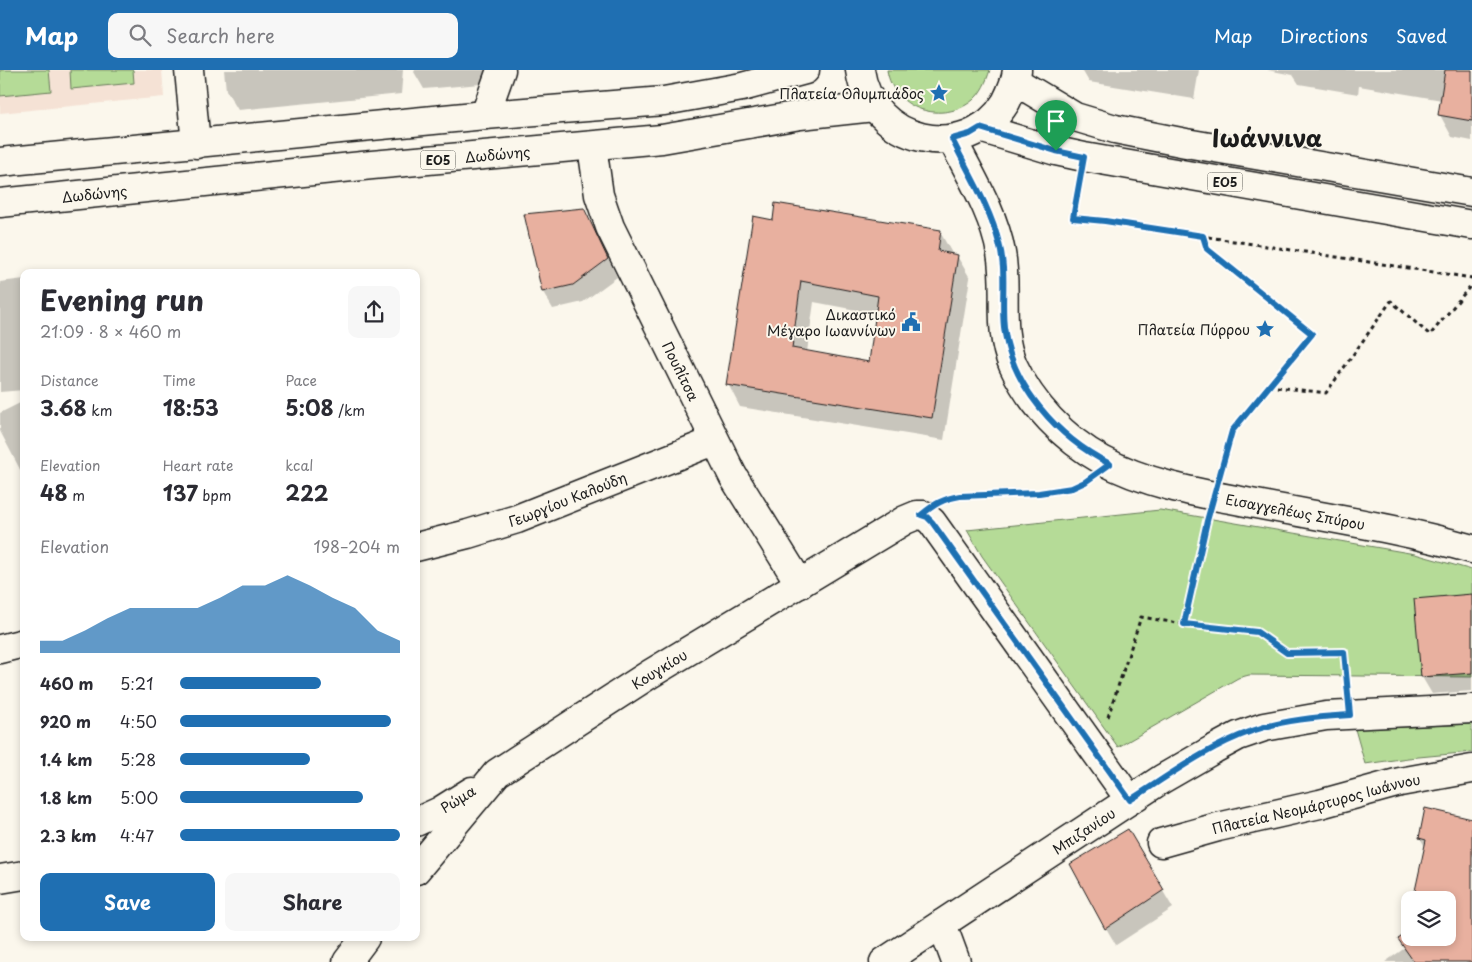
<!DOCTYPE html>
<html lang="en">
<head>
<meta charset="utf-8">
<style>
	:root { --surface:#fff; --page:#f7f7f7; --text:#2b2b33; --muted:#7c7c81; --accent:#1f6fb2 }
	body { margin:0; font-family:"Playpen Sans",sans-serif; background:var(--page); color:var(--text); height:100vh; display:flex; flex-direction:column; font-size:19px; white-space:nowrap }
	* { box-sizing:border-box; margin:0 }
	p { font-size:16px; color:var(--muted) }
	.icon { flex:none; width:28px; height:28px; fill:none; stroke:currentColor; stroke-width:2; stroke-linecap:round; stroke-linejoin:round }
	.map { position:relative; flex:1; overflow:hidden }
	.details { position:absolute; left:20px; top:199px; width:400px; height:672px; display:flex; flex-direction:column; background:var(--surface); border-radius:10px; box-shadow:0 2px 8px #0003 }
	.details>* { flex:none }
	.controls { position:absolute; left:1401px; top:821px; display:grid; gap:10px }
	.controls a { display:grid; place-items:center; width:55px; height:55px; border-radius:10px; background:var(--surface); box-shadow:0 2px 8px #0003; font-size:25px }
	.pin { position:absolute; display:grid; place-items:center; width:42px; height:42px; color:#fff; margin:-51px -21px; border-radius:50% 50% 50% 0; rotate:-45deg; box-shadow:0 0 5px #0007 }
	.pin .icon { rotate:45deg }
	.round { display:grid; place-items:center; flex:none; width:52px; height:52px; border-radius:10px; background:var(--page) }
	.head { display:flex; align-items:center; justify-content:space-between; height:85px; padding:0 20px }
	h1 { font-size:28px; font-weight:700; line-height:38px }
	.figures { display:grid; grid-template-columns:repeat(3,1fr); gap:8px; height:85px; padding:5px 20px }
	.figures div { display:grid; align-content:center }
	.figures b { font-size:21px; font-weight:700 }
	.figures small { font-size:14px; font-weight:400 }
	.figures p { font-size:14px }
	.chart { height:140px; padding:10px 20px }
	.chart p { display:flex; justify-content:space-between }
	.chart svg { width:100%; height:90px; margin-top:5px; fill:var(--accent); opacity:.7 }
	.button { display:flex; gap:10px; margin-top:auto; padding:10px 20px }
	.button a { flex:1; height:58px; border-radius:10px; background:var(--accent); color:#fff; font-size:20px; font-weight:700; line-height:58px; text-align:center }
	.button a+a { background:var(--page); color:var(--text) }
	ul { padding:0 20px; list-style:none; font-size:16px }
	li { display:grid; grid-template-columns:80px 60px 1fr; align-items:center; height:38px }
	li i { height:12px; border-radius:6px; background:var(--accent) }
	header { display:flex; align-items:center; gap:30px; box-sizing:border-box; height:70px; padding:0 25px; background:var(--accent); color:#fff }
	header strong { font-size:24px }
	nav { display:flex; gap:28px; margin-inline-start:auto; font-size:18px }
	.search { width:350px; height:45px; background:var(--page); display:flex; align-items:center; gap:12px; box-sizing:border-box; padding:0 18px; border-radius:10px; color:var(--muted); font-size:19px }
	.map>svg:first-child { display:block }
</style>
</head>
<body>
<header>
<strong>Map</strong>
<div class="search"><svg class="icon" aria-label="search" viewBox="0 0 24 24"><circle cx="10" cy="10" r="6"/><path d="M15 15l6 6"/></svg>Search here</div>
<nav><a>Map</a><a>Directions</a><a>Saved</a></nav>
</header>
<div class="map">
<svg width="1472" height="892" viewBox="0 0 1472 892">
	<rect width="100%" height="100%" fill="#fbf7ec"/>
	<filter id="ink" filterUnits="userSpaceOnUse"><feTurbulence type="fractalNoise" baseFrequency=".02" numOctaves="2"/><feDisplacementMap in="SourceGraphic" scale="10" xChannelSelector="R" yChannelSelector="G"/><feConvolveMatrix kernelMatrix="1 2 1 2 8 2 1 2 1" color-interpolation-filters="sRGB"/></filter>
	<g filter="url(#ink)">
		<path fill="#f5e2d5" d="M 0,0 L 162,0 L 164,27 L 0,43 Z"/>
		<path fill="#b5db97" stroke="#687c5a" d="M 0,0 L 49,0 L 51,21 L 0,26 Z
			M 70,0 L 133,0 L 134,13 L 71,19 Z
			M 887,0 L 990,0 C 986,12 982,22 973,30 C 943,55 893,40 887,0 Z
			M 1160,440 L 1415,484 L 1472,500 L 1472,607 L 1249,605 L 1238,608 L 1118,677 L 982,486 L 967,460 Z
			M 1472,654 L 1472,682 L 1408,688 L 1365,694 L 1355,659 Z"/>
		<path fill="#0003" fill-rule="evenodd" d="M 224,0 L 403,0 L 401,24 L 238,40 L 226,20 Z
			M 415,0 L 486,0 L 481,14 L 424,19 L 414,2 Z
			M 1082,0 L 1199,0 L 1194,29 L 1089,12 Z
			M 1267,0 L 1472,0 L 1472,71 L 1452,67 L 1440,45 L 1442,30 L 1359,16 L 1358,24 L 1299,14 L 1293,5 Z
			M 584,139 L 617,207 L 583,232 L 553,239 L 543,222 Z
			M 774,151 L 940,162 L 953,185 L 957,186 L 970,208 L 944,370 L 740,337 L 728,314 ZM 814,232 L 877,244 L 870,294 L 807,282 Z
			M 24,209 L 24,320 L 0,322 L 0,212 Z
			M 24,331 L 24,407 L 0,361 L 0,343 Z
			M 1472,525 L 1472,621 L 1432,624 L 1422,607 Z
			M 1472,751 L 1472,892 L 1385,892 L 1405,878 L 1410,846 L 1410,868 L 1448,868 L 1448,830 L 1414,830 L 1426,778 L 1420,768 Z
			M 1127,761 L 1173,838 L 1116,875 L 1106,858 Z"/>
		<path fill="#e8b09f" stroke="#1c1c1c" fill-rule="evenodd" d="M 1445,0 L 1472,0 L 1472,51 L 1438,45 Z
			M 775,133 L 941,160 L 938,181 L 958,185 L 932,348 L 726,315 L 753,146 L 773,150 ZM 801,211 L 878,226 L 869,292 L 792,278 Z
			M 584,138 L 608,189 L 573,215 L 542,222 L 524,144 Z
			M 1472,524 L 1472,603 L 1421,607 L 1414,529 Z
			M 1425,738 L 1472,749 L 1472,892 L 1414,892 L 1398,869 L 1404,865 L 1410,841 L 1410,868 L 1448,868 L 1448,830 L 1413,830 L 1426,770 L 1419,768 Z
			M 1128,759 L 1164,820 L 1105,859 L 1070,794 Z"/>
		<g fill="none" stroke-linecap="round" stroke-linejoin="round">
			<g stroke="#1c1c1c" stroke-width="31">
				<g id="street">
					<path d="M 189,0 L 196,74"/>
					<path d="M 485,45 L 501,0"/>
					<path id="s1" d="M 592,76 L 599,125 L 610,157 L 733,406 L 800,514"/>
					<path id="s2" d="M 416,477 L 468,464 L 517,449 L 714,371"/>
					<path d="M 0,579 L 24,573"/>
					<path d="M 416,752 L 440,741 L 472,721"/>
					<path id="s3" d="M 1161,773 L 1218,757 L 1320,734 L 1400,712 L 1472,699"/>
					<path id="s4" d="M 416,800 L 497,703 L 650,604 L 905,450 L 917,445 L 924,445 L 932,452 L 1130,730"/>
					<path d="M 0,809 L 24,805"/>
					<path d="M 942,854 L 956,892"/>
					<path d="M 347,892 L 365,868"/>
				</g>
			</g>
			<g stroke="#1c1c1c" stroke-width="31">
				<g id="secondary">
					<path id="s5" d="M 952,69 C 970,105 994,143 1001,183 C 1008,220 997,259 1013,295 C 1031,334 1064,369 1102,390 C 1146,414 1198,423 1246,432 C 1322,447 1398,458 1472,479"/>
					<path id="s6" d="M 884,892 L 1162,709 L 1214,679 L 1238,666 L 1264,657 L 1326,646 L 1472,639"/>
				</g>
			</g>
			<g stroke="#1c1c1c" stroke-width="31">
				<g id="primary">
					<path d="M 860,0 C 870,73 967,96 1006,32 C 1011,22 1016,11 1017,0"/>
					<path d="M 1015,11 L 1075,47 L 1115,59 L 1186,73 L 1472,122"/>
					<path d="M 980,58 L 1056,81 L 1084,87 L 1472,155"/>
					<path d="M 0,92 L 485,45 L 664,31 L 742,17 L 805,0"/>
					<path id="s7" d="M 0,133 L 372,95 L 662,69 L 800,45 L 874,37"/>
				</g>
			</g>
			<path stroke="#1c1c1c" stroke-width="3" stroke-dasharray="4 4" stroke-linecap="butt" d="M 1079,117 L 1073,148 L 1105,151 L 1472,208
				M 1203,166 L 1207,179 L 1312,264 L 1232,361 L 1229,368
				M 1269,316 L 1326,323 L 1391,231 L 1430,265 L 1472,214
				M 951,427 C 994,421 1043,432 1083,413
				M 1183,554 L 1257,562 L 1287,583 L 1344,582 L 1347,616
				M 1108,647 L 1141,547 L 1183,554 L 1206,454"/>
			<use href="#street" stroke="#fbf7ec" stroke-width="28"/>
			<use href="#secondary" stroke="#fbf7ec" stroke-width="28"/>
			<use href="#primary" stroke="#fbf7ec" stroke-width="28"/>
			<path stroke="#1c1c1c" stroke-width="3" stroke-dasharray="4 4" stroke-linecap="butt" d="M 1207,451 L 1229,368"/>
		</g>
	</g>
	<g fill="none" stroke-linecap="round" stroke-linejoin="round" filter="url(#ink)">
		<g stroke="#fff" stroke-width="10">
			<path id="route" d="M 980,58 L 1056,81 L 1084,87 L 1073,148 L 1105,151 L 1203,166 L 1207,179 L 1312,264 L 1232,361 L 1207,451 L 1184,554 L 1257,562 L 1287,583 L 1344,582 L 1350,645 C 1317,647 1283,650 1252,661 C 1209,676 1168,706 1130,730 L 932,452 L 927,447 L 921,445 C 935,434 942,429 960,426 L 1039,423 L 1072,418 L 1085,412 L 1110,394 C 1058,368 1011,316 1004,257 C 1001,229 1007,201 999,173 C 990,137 968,102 952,69 L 970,64 Z"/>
		</g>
		<use href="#route" stroke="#1f6fb2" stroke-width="6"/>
	</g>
	<defs>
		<g id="sight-bare" transform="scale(1.5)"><path d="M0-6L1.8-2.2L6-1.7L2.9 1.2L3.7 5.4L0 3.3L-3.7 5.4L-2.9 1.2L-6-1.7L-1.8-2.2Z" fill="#1f6fb2" stroke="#fbf7ec" stroke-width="2.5" paint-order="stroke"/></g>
		<g id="civic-bare" transform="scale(1.5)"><path d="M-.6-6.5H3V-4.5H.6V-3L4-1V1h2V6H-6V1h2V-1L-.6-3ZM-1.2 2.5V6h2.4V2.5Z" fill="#1f6fb2" stroke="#fbf7ec" stroke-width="2.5" paint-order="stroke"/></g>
	</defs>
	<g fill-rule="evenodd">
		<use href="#sight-bare" x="939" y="23"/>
		<use href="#civic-bare" x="911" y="252"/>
		<use href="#sight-bare" x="1265" y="259"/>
	</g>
	<g text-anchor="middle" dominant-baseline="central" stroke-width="4" stroke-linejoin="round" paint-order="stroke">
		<g fill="#fbf7ec" stroke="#5f5e5a" stroke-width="1">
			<rect x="420.5" y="80.5" width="35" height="19" rx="4"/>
			<rect x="1207.5" y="102.5" width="35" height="19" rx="4"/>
		</g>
		<g font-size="12" font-weight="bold" fill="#1c1c1c">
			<text x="438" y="90">ΕΟ5</text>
			<text x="1225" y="112">ΕΟ5</text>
		</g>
		<g font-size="14" fill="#1c1c1c" stroke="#fbf7ec" text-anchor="end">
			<text x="924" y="23">Πλατεία Ολυμπιάδος</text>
			<text x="896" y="244">Δικαστικό<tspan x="896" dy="16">Μέγαρο Ιωαννίνων</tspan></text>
			<text x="1250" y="259">Πλατεία Πύρρου</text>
		</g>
		<g font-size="14" fill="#1c1c1c" stroke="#fbf7ec">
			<text stroke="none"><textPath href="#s7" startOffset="500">Δωδώνης</textPath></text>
			<text stroke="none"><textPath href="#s7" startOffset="95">Δωδώνης</textPath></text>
			<text stroke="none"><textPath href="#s1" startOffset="244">Πουλίτσα</textPath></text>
			<text stroke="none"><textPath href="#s2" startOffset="159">Γεωργίου Καλούδη</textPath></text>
			<text stroke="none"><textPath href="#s5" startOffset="571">Εισαγγελέως Σπύρου</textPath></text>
			<text stroke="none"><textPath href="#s4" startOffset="319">Κουγκίου</textPath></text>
			<text transform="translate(458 729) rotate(-32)">Ρώμα</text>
			<text stroke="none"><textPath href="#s3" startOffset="160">Πλατεία Νεομάρτυρος Ιωάννου</textPath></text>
			<text stroke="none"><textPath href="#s6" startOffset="239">Μπιζανίου</textPath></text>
		</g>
		<g font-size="24" font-weight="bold" fill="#1c1c1c" stroke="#fbf7ec">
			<text x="1267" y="67">Ιωάννινα</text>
		</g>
	</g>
</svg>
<div class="controls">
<a><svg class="icon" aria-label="layers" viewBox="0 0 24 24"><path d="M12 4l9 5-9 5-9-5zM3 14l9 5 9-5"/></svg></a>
</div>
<div class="pin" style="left:1056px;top:81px;background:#1e9e55"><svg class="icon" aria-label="arrive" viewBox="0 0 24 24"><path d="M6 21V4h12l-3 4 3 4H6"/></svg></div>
<section class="details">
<div class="head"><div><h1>Evening run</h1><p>21:09 · 8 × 460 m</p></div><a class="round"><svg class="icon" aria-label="share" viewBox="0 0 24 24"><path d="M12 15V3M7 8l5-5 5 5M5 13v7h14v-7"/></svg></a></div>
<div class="figures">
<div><p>Distance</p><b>3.68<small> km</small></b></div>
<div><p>Time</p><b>18:53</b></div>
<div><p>Pace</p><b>5:08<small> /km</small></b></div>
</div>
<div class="figures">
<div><p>Elevation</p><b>48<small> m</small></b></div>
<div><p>Heart rate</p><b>137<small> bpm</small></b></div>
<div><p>kcal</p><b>222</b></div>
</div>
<div class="chart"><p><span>Elevation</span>198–204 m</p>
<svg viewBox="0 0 160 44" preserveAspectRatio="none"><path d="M0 44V38L10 38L20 33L30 27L40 22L50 22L60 22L70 22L80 17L90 11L100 11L110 6L120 11L130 17L140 22L150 33L160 38V44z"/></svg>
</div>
<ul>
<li><b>460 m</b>5:21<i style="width:64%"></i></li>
<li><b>920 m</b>4:50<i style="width:96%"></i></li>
<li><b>1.4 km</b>5:28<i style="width:59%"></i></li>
<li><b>1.8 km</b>5:00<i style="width:83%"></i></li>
<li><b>2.3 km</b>4:47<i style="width:100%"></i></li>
</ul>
<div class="button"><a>Save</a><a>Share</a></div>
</section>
</div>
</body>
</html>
